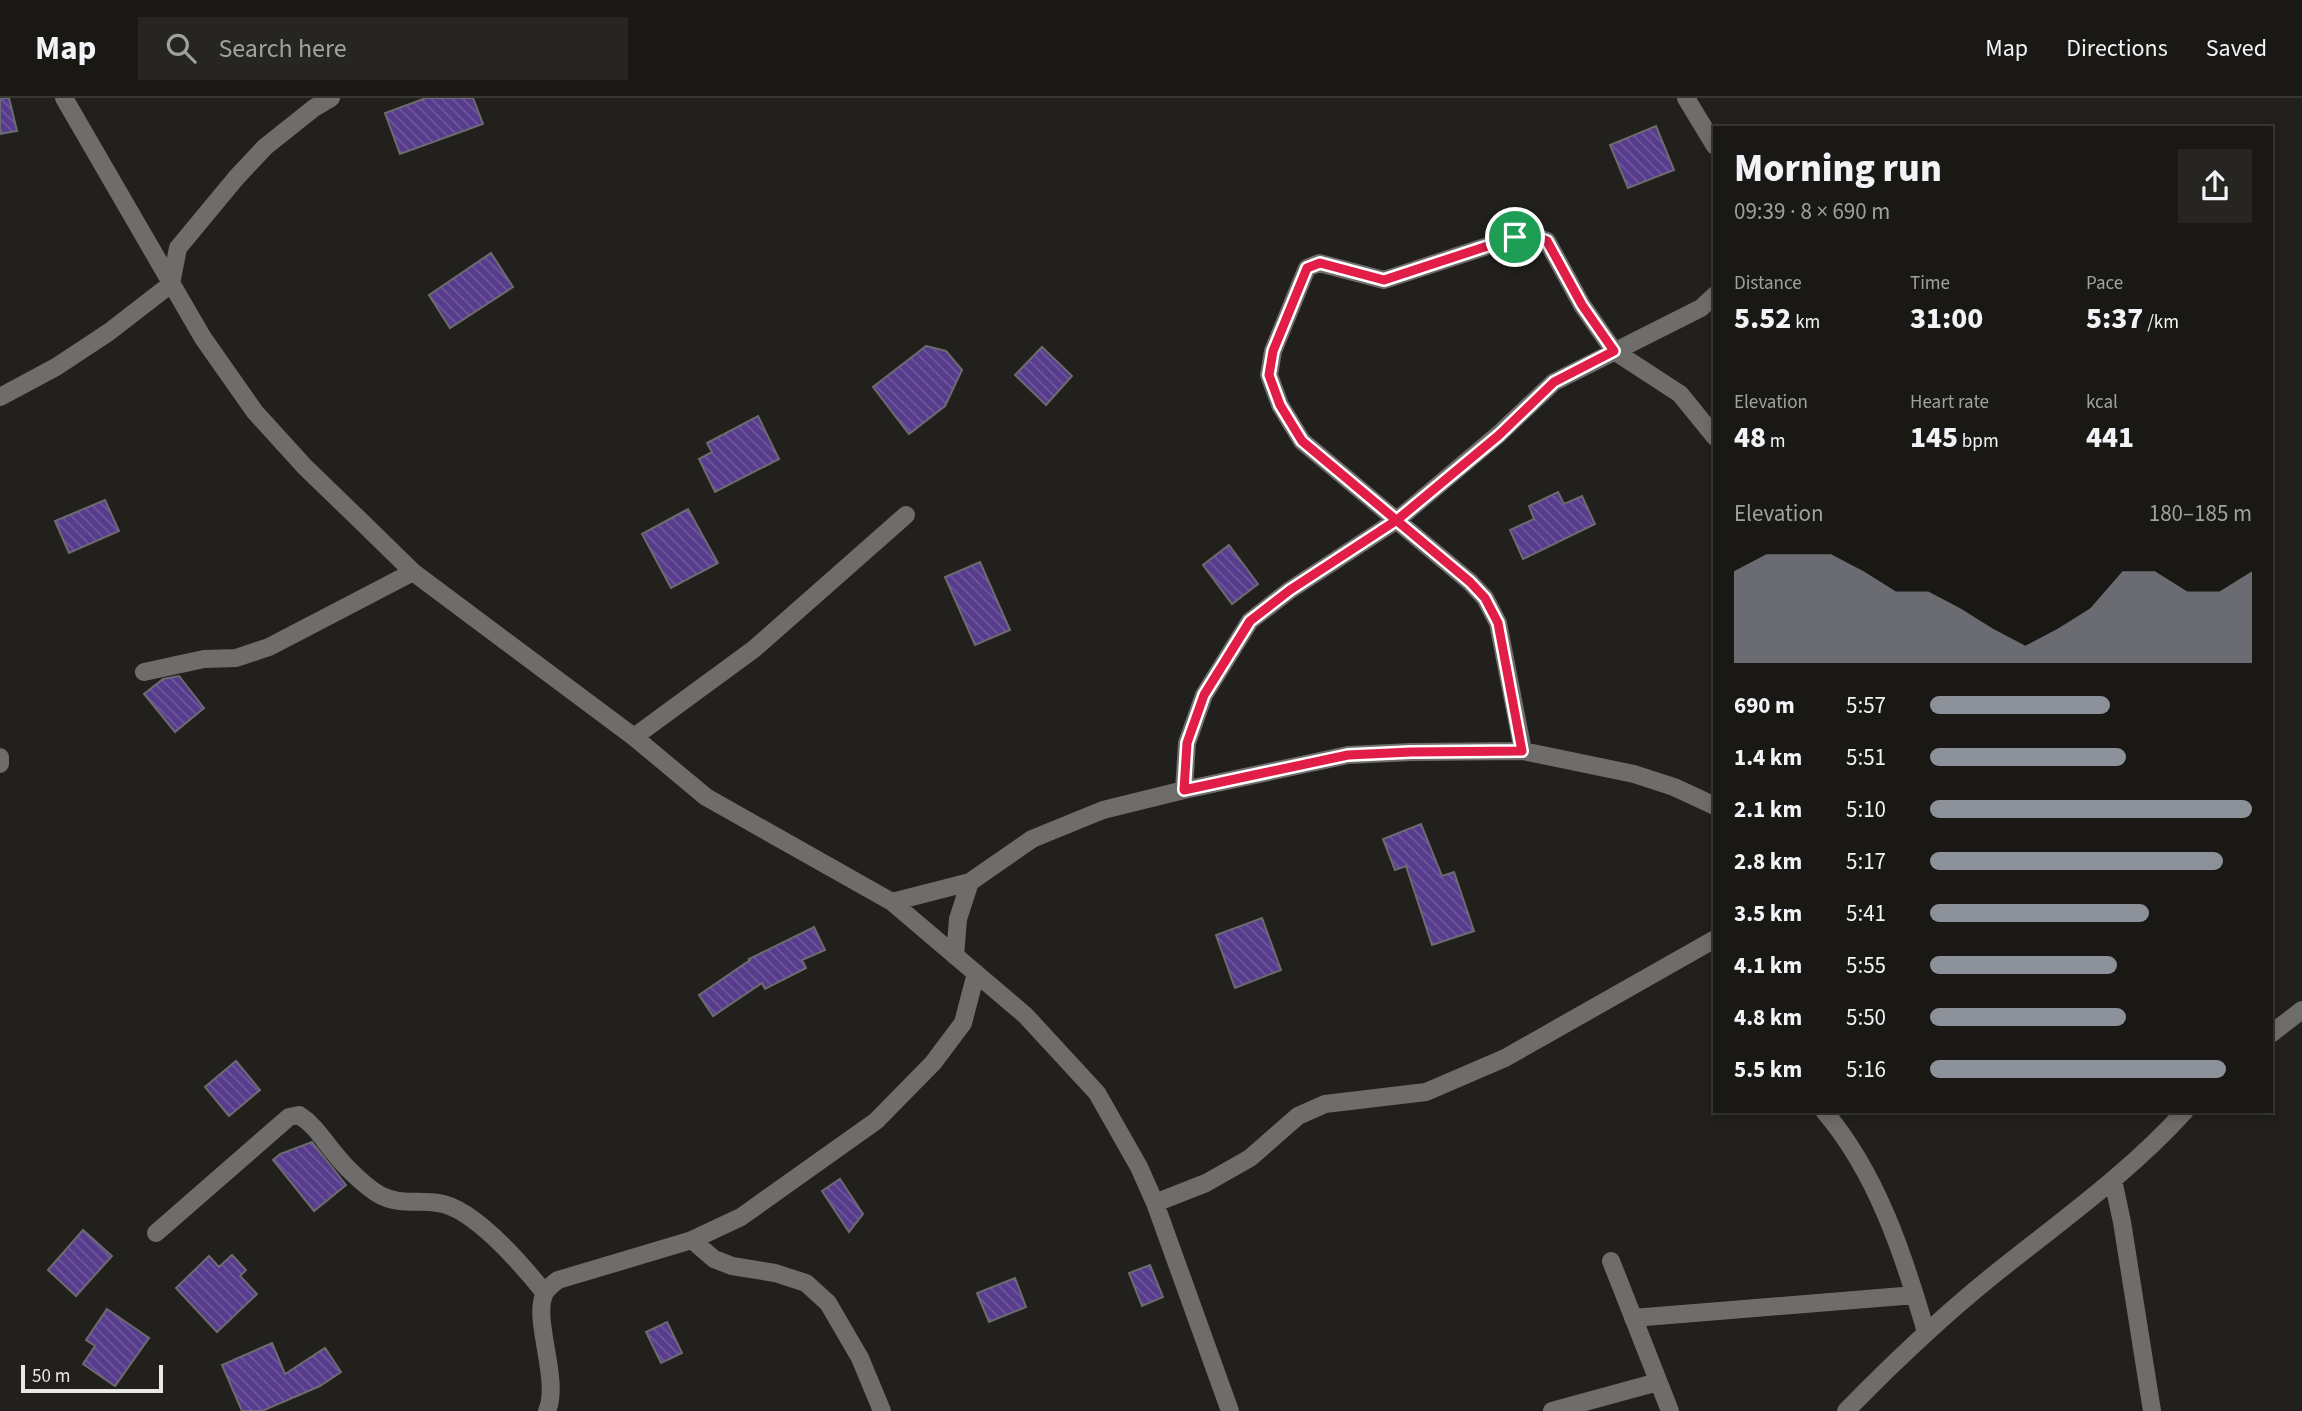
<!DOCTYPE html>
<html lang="en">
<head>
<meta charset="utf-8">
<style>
	:root { --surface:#1a1815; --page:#272522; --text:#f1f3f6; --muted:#9fa0a0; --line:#383734; --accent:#8c9099 }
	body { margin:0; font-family:"Source Sans 3",sans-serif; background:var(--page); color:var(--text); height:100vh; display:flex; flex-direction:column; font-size:26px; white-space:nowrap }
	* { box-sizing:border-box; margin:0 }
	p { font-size:23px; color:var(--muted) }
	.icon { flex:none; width:38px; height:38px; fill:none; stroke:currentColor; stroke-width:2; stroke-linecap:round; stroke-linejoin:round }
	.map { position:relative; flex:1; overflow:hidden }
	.side { position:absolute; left:1713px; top:28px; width:560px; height:987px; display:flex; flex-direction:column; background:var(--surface); border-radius:0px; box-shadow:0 4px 10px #0003,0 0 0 2px var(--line) }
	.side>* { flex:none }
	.scale { position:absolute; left:21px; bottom:18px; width:142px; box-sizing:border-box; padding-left:7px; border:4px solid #eae8e6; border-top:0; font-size:19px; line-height:24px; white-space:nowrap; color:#eae8e6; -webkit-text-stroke:5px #22201c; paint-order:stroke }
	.pin { position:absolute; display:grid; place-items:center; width:60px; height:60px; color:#fff; margin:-30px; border:4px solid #fff; border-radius:50%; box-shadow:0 2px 7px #0007 }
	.round { display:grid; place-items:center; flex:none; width:74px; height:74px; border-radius:0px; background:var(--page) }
	.overview { display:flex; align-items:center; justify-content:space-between; height:119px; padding:0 21px }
	h1 { font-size:38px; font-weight:800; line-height:52px }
	.metrics { display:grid; grid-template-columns:repeat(3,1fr); gap:10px; height:119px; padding:7px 21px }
	.metrics div { display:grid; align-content:center }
	.metrics b { font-size:30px; font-weight:800 }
	.metrics small { font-size:19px; font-weight:400 }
	.metrics p { font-size:19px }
	.chart { height:196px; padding:14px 21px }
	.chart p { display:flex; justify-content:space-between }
	.chart svg { width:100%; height:126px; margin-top:7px; fill:var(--accent); opacity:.7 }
	ul { padding:0 21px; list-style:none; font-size:23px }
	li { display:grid; grid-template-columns:112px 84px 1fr; align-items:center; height:52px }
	li i { height:18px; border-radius:9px; background:var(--accent) }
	header { display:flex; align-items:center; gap:42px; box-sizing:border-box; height:98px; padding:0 35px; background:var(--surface); border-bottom:2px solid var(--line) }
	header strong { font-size:33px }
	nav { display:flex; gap:38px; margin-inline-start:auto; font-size:24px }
	.search { width:490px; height:63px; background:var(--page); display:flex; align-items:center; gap:18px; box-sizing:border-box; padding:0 24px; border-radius:0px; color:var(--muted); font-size:26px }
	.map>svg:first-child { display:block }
</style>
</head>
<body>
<header>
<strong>Map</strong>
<div class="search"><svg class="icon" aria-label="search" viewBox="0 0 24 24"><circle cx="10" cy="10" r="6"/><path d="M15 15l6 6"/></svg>Search here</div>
<nav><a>Map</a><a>Directions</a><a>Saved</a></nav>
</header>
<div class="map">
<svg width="2302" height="1313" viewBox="0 0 2302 1313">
	<defs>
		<pattern id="building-back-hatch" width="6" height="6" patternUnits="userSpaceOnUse" patternTransform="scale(1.75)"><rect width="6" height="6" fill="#573b8c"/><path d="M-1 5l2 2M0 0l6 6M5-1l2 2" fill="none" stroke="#6f579c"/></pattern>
	</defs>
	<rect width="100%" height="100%" fill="#22201c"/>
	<path fill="url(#building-back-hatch)" stroke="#6c6b70" stroke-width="2" d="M 0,0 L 9,0 L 17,33 L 0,36 Z
		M 426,0 L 473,0 L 483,26 L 400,56 L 385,15 Z
		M 1656,28 L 1674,72 L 1628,90 L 1610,47 Z
		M 491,155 L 513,189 L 450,230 L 429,197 Z
		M 926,248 L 946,253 L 962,272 L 945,308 L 909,336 L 873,289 Z
		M 1042,249 L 1072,278 L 1046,307 L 1015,277 Z
		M 758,318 L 779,361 L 715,394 L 699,361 L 712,354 L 707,345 Z
		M 1558,394 L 1564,406 L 1582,398 L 1595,426 L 1523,461 L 1510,432 L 1534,421 L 1529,408 Z
		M 105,402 L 119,433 L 69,455 L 55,423 Z
		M 688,411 L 718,465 L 671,490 L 642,436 Z
		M 1229,447 L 1258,486 L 1232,506 L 1203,467 Z
		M 980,464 L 1010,532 L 975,547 L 945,479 Z
		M 179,578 L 204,610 L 175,634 L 144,596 L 163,581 Z
		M 1421,726 L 1442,778 L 1454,774 L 1474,833 L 1432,847 L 1406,768 L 1395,772 L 1383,741 Z
		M 1262,820 L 1281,872 L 1235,890 L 1216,837 Z
		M 814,829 L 825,852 L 802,862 L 806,870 L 765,891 L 762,885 L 713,918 L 699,897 L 750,862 L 749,861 Z
		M 236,963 L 260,992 L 229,1018 L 205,989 Z
		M 312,1044 L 346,1087 L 314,1113 L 273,1062 L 280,1056 Z
		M 840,1081 L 863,1116 L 849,1134 L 822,1093 Z
		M 83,1132 L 112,1158 L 76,1198 L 48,1172 Z
		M 232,1157 L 246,1172 L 240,1178 L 257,1196 L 217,1234 L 176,1190 L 209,1158 L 219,1169 Z
		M 1150,1167 L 1163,1199 L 1142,1208 L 1129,1175 Z
		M 1015,1180 L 1026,1209 L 989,1224 L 977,1195 Z
		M 107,1211 L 149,1240 L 115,1288 L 83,1266 L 95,1248 L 86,1242 Z
		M 667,1224 L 682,1255 L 661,1265 L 646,1234 Z
		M 272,1245 L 285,1276 L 325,1250 L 341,1274 L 320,1288 L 262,1313 L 242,1313 L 222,1267 Z"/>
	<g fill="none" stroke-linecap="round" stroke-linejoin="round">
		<path stroke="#6f6d6c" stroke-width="18" d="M 64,0 L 203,240 L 255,314 L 305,369 L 366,428 L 413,474 L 634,639 L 706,699 L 892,804 L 1025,917 L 1097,995 L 1139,1069 L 1155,1105 L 1230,1313
			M 1686,0 L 1715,48
			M 0,299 L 56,269 L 109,234 L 171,186 L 178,150 L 236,80 L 265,49 L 314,10 L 331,0
			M 144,574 L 204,561 L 236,560 L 269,549 L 413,474
			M 634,639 L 754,551 L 906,417
			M 1523,653 L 1498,525 L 1485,500 L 1470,484 L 1302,343 L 1280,307 L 1269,277 L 1273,253 L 1307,170 L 1319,165 L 1384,182 L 1515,139 L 1530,137 L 1547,143 L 1582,207 L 1614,253 L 1680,296 L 1715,339
			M 0,659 L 0,666
			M 1184,692 L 1187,645 L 1204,597 L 1250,523 L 1290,492 L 1397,422 L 1499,336 L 1554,284 L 1701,210 L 1715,197
			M 892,804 L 970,784 L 1032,741 L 1103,712 L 1184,692 L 1348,657 L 1411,654 L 1523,653 L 1634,676 L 1674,689 L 1715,708
			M 955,858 L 958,821 L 970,784
			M 2272,935 L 2302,912
			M 1824,1013 C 1877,1075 1904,1158 1926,1234
			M 2113,1082 L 2122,1124 L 2152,1313
			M 1155,1105 L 1206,1085 L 1250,1060 L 1298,1018 L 1325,1006 L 1426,994 L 1505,960 L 1715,841
			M 156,1135 L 289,1019 L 299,1017 C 315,1027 324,1043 336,1057 C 345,1069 367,1090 380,1097 C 398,1107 419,1102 438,1105 C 473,1109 523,1168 544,1194
			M 692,1142 L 714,1161 L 732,1168 L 775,1175 L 806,1185 L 828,1205 L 860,1260 L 882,1313
			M 1611,1163 L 1670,1313
			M 1633,1220 L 1915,1197
			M 547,1313 C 561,1281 530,1217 546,1193 C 549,1189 554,1185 558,1182 L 692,1142 L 741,1119 L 876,1023 L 933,965 L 963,925 L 976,875
			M 1552,1313 L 1658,1284
			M 1846,1313 C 1892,1266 1939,1221 1991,1179 C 2057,1126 2128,1076 2185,1013"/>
	</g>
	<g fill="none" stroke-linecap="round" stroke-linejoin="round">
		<g stroke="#fff" stroke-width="14">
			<path id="route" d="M 1515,139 L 1531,137 L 1547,143 L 1582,207 L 1614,253 L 1554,284 L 1499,337 L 1397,422 L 1290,492 L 1250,523 L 1204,597 L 1187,645 L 1184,692 L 1348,657 L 1411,654 L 1522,653 L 1498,525 L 1485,500 L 1470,484 L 1302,343 L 1280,307 L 1269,277 L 1273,253 L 1307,170 L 1320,165 L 1384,182 L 1515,139"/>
		</g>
		<use href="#route" stroke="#e11d48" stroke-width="9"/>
	</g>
</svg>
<div class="scale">50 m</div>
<div class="pin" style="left:1515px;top:139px;background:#1e9e55"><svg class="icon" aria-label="arrive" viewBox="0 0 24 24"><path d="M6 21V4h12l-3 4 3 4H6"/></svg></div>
<section class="side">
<div class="overview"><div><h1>Morning run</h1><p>09:39 · 8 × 690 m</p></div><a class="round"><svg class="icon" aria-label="share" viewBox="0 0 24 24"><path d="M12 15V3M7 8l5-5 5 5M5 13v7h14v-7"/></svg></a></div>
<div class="metrics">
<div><p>Distance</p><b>5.52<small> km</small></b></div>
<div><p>Time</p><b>31:00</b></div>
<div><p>Pace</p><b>5:37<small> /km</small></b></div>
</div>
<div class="metrics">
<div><p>Elevation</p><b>48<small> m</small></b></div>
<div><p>Heart rate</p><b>145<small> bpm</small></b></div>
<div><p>kcal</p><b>441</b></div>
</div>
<div class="chart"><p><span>Elevation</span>180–185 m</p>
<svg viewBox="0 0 160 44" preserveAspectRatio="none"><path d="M0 44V12L10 6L20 6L30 6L40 12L50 19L60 19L70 25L80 32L90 38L100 32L110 25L120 12L130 12L140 19L150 19L160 12V44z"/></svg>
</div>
<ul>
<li><b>690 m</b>5:57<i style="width:56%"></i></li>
<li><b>1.4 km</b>5:51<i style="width:61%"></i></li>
<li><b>2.1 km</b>5:10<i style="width:100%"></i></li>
<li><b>2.8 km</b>5:17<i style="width:91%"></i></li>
<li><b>3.5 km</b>5:41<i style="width:68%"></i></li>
<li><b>4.1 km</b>5:55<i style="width:58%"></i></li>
<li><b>4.8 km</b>5:50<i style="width:61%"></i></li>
<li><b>5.5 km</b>5:16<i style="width:92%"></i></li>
</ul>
</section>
</div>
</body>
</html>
